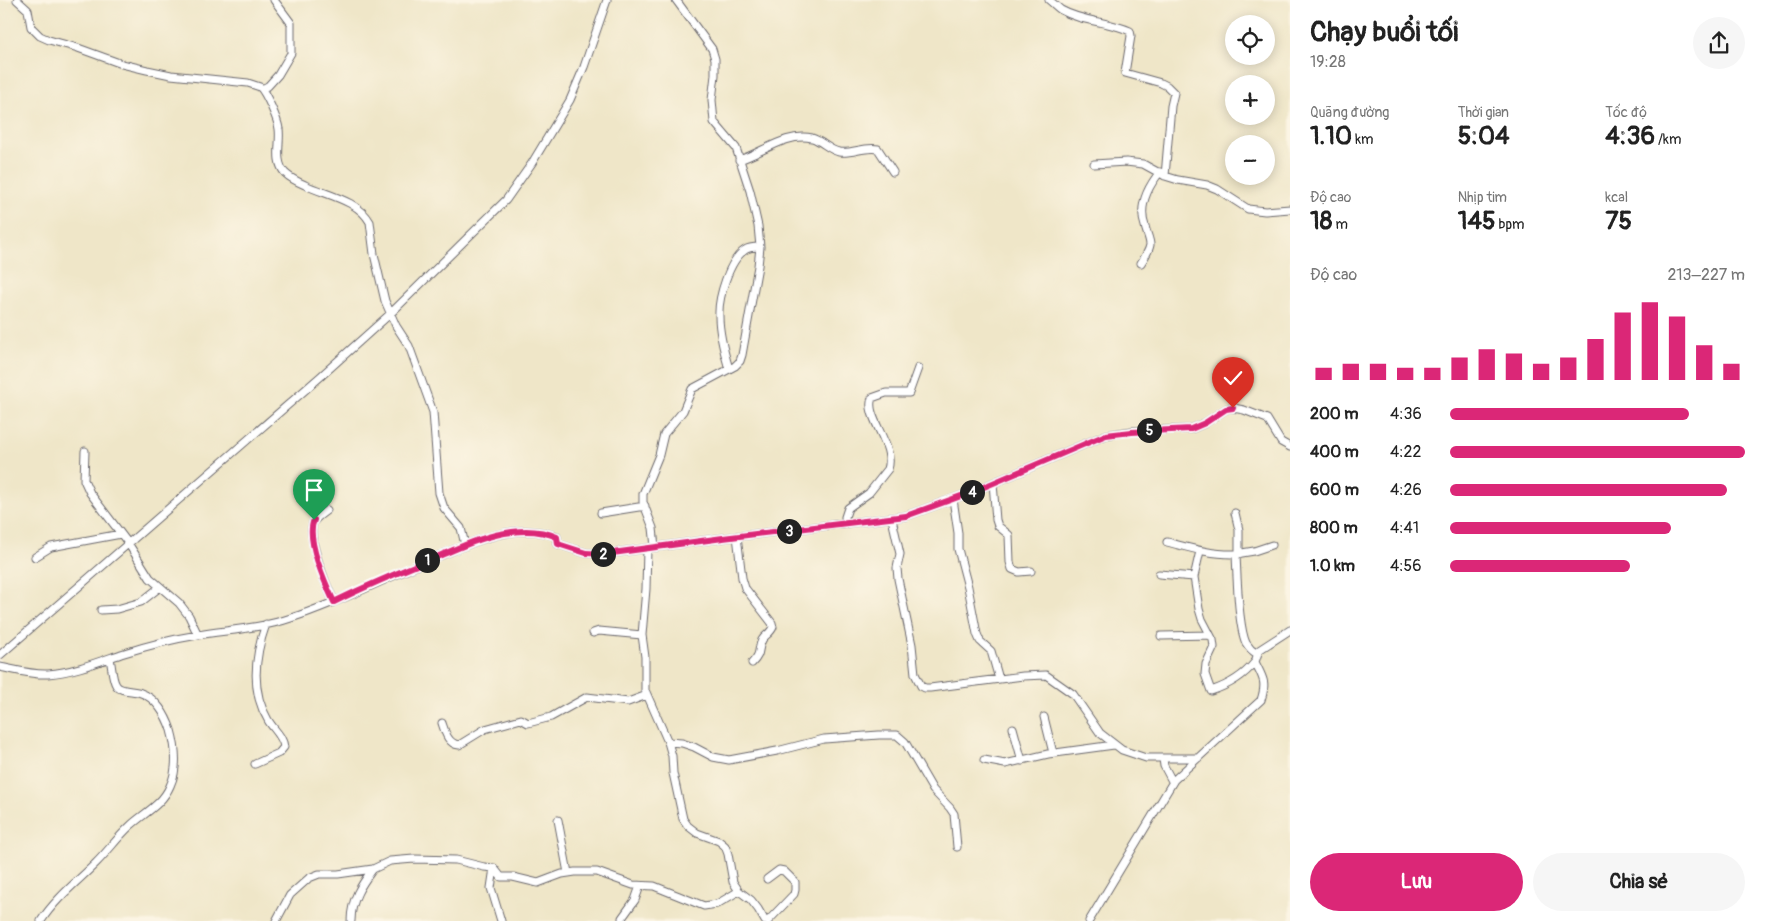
<!DOCTYPE html>
<html lang="vi">
<head>
<meta charset="utf-8">
<style>
	:root { --surface:#fff; --page:#f6f6f6; --text:#222; --muted:#767676; --accent:#db2777 }
	body { margin:0; font-family:Pangolin,sans-serif; background:var(--page); color:var(--text); height:100vh; display:flex; flex-direction:column; font-size:19px; white-space:nowrap }
	* { box-sizing:border-box; margin:0 }
	p { font-size:16px; color:var(--muted) }
	.icon { flex:none; width:28px; height:28px; fill:none; stroke:currentColor; stroke-width:2; stroke-linecap:round; stroke-linejoin:round }
	.map { position:relative; flex:1; overflow:hidden }
	.details { display:flex; flex-direction:column; background:var(--surface); width:475px }
	.details>* { flex:none }
	.buttons { position:absolute; left:1225px; top:15px; display:grid; gap:10px }
	.buttons a { display:grid; place-items:center; width:50px; height:50px; border-radius:50%; background:var(--surface); box-shadow:0 2px 12px #0003; font-size:25px }
	.pin { position:absolute; display:grid; place-items:center; width:42px; height:42px; color:#fff; margin:-51px -21px; border-radius:50% 50% 50% 0; rotate:-45deg; box-shadow:0 0 5px #0007 }
	.pin .icon { rotate:45deg }
	.km { position:absolute; width:25px; height:25px; margin:-12px; border-radius:50%; background:#222; color:#fff; font-size:14px; line-height:25px; text-align:center }
	.round { display:grid; place-items:center; flex:none; width:52px; height:52px; border-radius:26px; background:var(--page) }
	.head { display:flex; align-items:center; justify-content:space-between; height:85px; padding:0 20px }
	h1 { font-size:28px; font-weight:700; line-height:38px }
	.metrics { display:grid; grid-template-columns:repeat(3,1fr); gap:8px; height:85px; padding:5px 20px }
	.metrics div { display:grid; align-content:center }
	.metrics b { font-size:25px; font-weight:700 }
	.metrics small { font-size:14px; font-weight:400 }
	.metrics p { font-size:14px }
	.chart { height:140px; padding:10px 20px }
	.chart p { display:flex; justify-content:space-between }
	.chart svg { width:100%; height:90px; margin-top:5px; stroke:var(--accent); stroke-width:6 }
	.primary-button { display:flex; gap:10px; margin-top:auto; padding:10px 20px }
	.primary-button a { flex:1; height:58px; border-radius:30px; background:var(--accent); color:#fff; font-size:20px; font-weight:700; line-height:58px; text-align:center }
	.primary-button a+a { background:var(--page); color:var(--text) }
	ul { padding:0 20px; list-style:none; font-size:16px }
	li { display:grid; grid-template-columns:80px 60px 1fr; align-items:center; height:38px }
	li i { height:12px; border-radius:6px; background:var(--accent) }
	main { display:flex; flex:1; min-height:0 }
	.map>svg:first-child { display:block }
</style>
</head>
<body>
<main>
<div class="map">
<svg width="1290" height="921" viewBox="0 0 1290 921">
	<rect width="100%" height="100%" fill="#fcf5e5"/>
	<filter id="ink" filterUnits="userSpaceOnUse"><feTurbulence type="fractalNoise" baseFrequency=".02" numOctaves="2"/><feDisplacementMap in="SourceGraphic" scale="10" xChannelSelector="R" yChannelSelector="G"/><feConvolveMatrix kernelMatrix="1 2 1 2 8 2 1 2 1" color-interpolation-filters="sRGB"/></filter>
	<filter id="wash" filterUnits="userSpaceOnUse"><feTurbulence type="fractalNoise" baseFrequency=".0096" numOctaves="4" result="noise"/><feDisplacementMap in="SourceGraphic" scale="20" xChannelSelector="R" yChannelSelector="G"/><feGaussianBlur stdDeviation="1.12" result="paint"/><feColorMatrix in="noise" values="0 0 0 0 0 0 0 0 0 0 0 0 0 0 0 0 0 1.4 0 .05"/><feComposite in="paint" operator="in"/></filter>
	<g filter="url(#wash)">
		<rect width="100%" height="100%" fill="#efe6c8"/>
	</g>
	<g filter="url(#ink)">
		<g fill="none" stroke-linecap="round" stroke-linejoin="round">
			<g stroke="#6a676c" stroke-width="9">
				<path id="minor" d="M 17,0 L 28,10 L 31,27 L 40,36 L 49,40 L 78,48 L 122,64 L 147,70 L 171,75 L 248,83 L 260,87 C 266,93 278,120 279,129 C 281,143 274,161 285,173 C 291,179 298,182 305,185 C 326,195 358,200 370,222 L 374,254 L 385,301 L 396,326 L 409,346 L 433,412 L 439,493 L 444,508 L 461,528 L 465,545
					M 1049,0 C 1053,3 1057,7 1061,10 C 1082,22 1108,21 1130,31 L 1131,36 L 1125,73 L 1161,83 L 1167,86 L 1174,93 L 1171,106 L 1165,176
					M 262,89 L 268,86 L 278,75 L 291,53 L 291,23 L 274,0
					M 739,160 C 762,153 787,132 812,138 C 822,141 829,150 839,152 C 852,154 865,146 878,149 L 893,172
					M 1094,164 L 1126,162 L 1143,164 L 1165,176 L 1178,180 L 1207,185 L 1217,189 L 1248,209 L 1265,211 L 1290,209
					M 1141,263 C 1145,257 1149,251 1150,245 C 1150,239 1146,232 1145,226 C 1138,206 1147,188 1160,172
					M 729,369 C 724,352 719,334 719,316 C 718,298 729,260 745,250 C 749,247 755,247 760,247
					M 85,451 L 84,480 L 90,493 L 128,543 L 150,578 L 179,603 L 189,616 L 198,635
					M 993,483 L 996,520 L 998,526 L 1009,535 L 1010,562 L 1012,569 L 1019,572 L 1031,571
					M 953,499 L 958,533 L 958,549 L 968,587 L 977,634 L 980,641 L 991,651 L 999,679
					M 327,510 C 322,514 315,518 313,523 C 307,538 327,587 334,602
					M 601,513 L 645,506
					M 1235,513 L 1239,530 L 1239,554
					M 892,519 L 900,554 L 897,568 L 898,579 L 912,645 L 915,674 L 921,686 L 925,688 L 930,688 L 1023,676 L 1046,675 L 1073,694 L 1100,733 L 1122,750 L 1146,758 L 1198,758
					M 846,524 L 845,517 L 848,508 L 869,493 L 888,469 C 896,446 864,416 872,398 L 886,393 L 909,393 L 918,368
					M 737,536 L 742,578 L 745,588 L 772,623 L 773,627 C 771,633 765,635 762,640 C 757,650 762,653 752,663
					M 1167,542 C 1190,548 1213,555 1236,554
					M 655,547 L 653,528 L 643,502 L 643,494 L 659,455 L 664,434 L 683,411 L 692,389 L 735,366 L 740,361 L 742,355 L 758,266 L 760,247 L 758,226 L 750,191 L 736,148 L 714,122 L 712,100 L 715,75 L 715,59 L 712,49 L 676,0
					M 647,549 L 646,589 L 642,635 L 645,657 L 645,690 L 668,742 L 672,756 L 673,773 L 683,819 L 688,826 L 697,833 L 719,841 L 725,846 L 728,854 L 733,882 L 739,891 L 751,900 L 758,909 L 765,921
					M 1200,551 L 1194,577 L 1199,609 L 1202,619 L 1213,640 L 1214,647 L 1206,664 L 1205,674 L 1211,691 C 1229,685 1243,677 1255,662
					M 35,557 L 51,547 L 121,534
					M 1159,574 L 1194,577
					M 101,610 L 117,609 L 141,602 L 160,587
					M 593,633 L 599,631 L 642,635
					M 1161,636 L 1210,635
					M 1257,654 C 1252,651 1249,648 1246,643 C 1238,626 1237,575 1236,554 L 1254,551 L 1272,545
					M 0,655 L 320,377 L 390,314 L 506,200 L 532,163 L 570,100 L 584,67 L 607,0
					M 0,667 C 16,670 32,675 48,674 C 73,672 98,662 121,654 C 146,646 173,639 198,635 C 229,630 262,628 291,618 C 344,601 393,574 444,554 C 466,545 489,535 512,532 C 528,530 543,531 557,537 L 558,544 L 586,553 L 605,554 L 723,538 L 906,516 L 972,492 L 1106,435 L 1132,431 L 1191,429 L 1205,423 L 1226,409 L 1233,408 L 1244,410 L 1267,419 L 1281,442 L 1290,447
					M 1044,717 L 1053,753
					M 442,723 C 445,732 448,744 459,745 L 485,729 L 521,719 L 528,723 L 551,717 L 587,697 L 628,702 L 647,695
					M 1013,728 L 1022,761
					M 668,742 L 682,743 L 694,747 L 713,757 L 729,760 L 777,751 L 824,739 L 879,735 L 897,735 L 905,742 L 933,790 L 950,808 L 954,814 L 957,847
					M 1163,759 L 1164,766 L 1172,781
					M 984,760 L 1005,764 L 1048,754 L 1114,745
					M 255,764 L 279,753 L 284,747 C 283,736 273,729 268,720 C 250,690 255,655 266,624
					M 558,820 L 568,873
					M 494,868 L 491,888 L 501,921
					M 767,879 L 779,870 L 784,871 L 795,882 L 795,890 L 794,894 L 768,921
					M 41,921 C 56,898 77,882 96,863 C 108,851 118,837 130,826 C 144,813 162,805 170,786 C 178,769 176,748 171,730 C 166,715 156,698 141,693 C 133,690 120,692 116,685 C 112,679 112,666 110,659
					M 276,921 L 290,895 L 309,878 L 319,874 L 338,874 L 373,869 L 390,861 L 414,859 L 456,860 L 484,867 L 494,868 L 501,877 L 513,877 L 538,883 L 562,874 L 575,872 L 597,872 L 633,885 L 654,886 L 704,906 L 717,904 L 739,891
					M 351,921 C 351,900 361,885 373,869
					M 622,921 L 622,918 L 635,900 L 640,886
					M 1089,921 L 1174,780 L 1261,700 C 1267,682 1263,678 1255,662 L 1259,650 L 1290,630"/>
			</g>
			<use href="#minor" stroke="#fff" stroke-width="7"/>
		</g>
	</g>
	<g fill="none" stroke-linecap="round" stroke-linejoin="round" filter="url(#ink)">
		<g stroke="#fff" stroke-width="10">
			<path id="route" d="M 314,520 C 305,538 326,585 334,602 C 368,585 404,570 439,556 C 463,546 486,535 512,532 C 527,530 543,531 557,537 L 558,544 L 586,553 L 605,554 L 723,538 L 906,516 L 972,492 L 1106,435 L 1132,432 L 1191,429 L 1205,423 L 1226,409 L 1233,408"/>
		</g>
		<use href="#route" stroke="#db2777" stroke-width="6"/>
	</g>
</svg>
<div class="buttons">
<a><svg class="icon" aria-label="locate" viewBox="0 0 24 24"><circle cx="12" cy="12" r="6"/><path d="M12 2v4M12 18v4M2 12h4M18 12h4"/></svg></a>
<a>+</a>
<a>−</a>
</div>
<div class="pin" style="left:314px;top:520px;background:#1e9e55"><svg class="icon" aria-label="arrive" viewBox="0 0 24 24"><path d="M6 21V4h12l-3 4 3 4H6"/></svg></div>
<div class="pin" style="left:1233px;top:408px;background:#d93025"><svg class="icon" aria-label="check" viewBox="0 0 24 24"><path d="M5 12l5 5 9-10"/></svg></div>
<b class="km" style="left:427px;top:560px">1</b>
<b class="km" style="left:603px;top:554px">2</b>
<b class="km" style="left:789px;top:531px">3</b>
<b class="km" style="left:972px;top:492px">4</b>
<b class="km" style="left:1149px;top:430px">5</b>
</div>
<section class="details">
<div class="head"><div><h1>Chạy buổi tối</h1><p>19:28</p></div><a class="round"><svg class="icon" aria-label="share" viewBox="0 0 24 24"><path d="M12 15V3M7 8l5-5 5 5M5 13v7h14v-7"/></svg></a></div>
<div class="metrics">
<div><p>Quãng đường</p><b>1.10<small> km</small></b></div>
<div><p>Thời gian</p><b>5:04</b></div>
<div><p>Tốc độ</p><b>4:36<small> /km</small></b></div>
</div>
<div class="metrics">
<div><p>Độ cao</p><b>18<small> m</small></b></div>
<div><p>Nhịp tim</p><b>145<small> bpm</small></b></div>
<div><p>kcal</p><b>75</b></div>
</div>
<div class="chart"><p><span>Độ cao</span>213–227 m</p>
<svg viewBox="0 0 160 44" preserveAspectRatio="none"><path d="M5 44V38M15 44V36M25 44V36M35 44V38M45 44V38M55 44V33M65 44V29M75 44V31M85 44V36M95 44V33M105 44V24M115 44V11M125 44V6M135 44V13M145 44V27M155 44V36"/></svg>
</div>
<ul>
<li><b>200 m</b>4:36<i style="width:81%"></i></li>
<li><b>400 m</b>4:22<i style="width:100%"></i></li>
<li><b>600 m</b>4:26<i style="width:94%"></i></li>
<li><b>800 m</b>4:41<i style="width:75%"></i></li>
<li><b>1.0 km</b>4:56<i style="width:61%"></i></li>
</ul>
<div class="primary-button"><a>Lưu</a><a>Chia sẻ</a></div>
</section>
</main>
</body>
</html>
